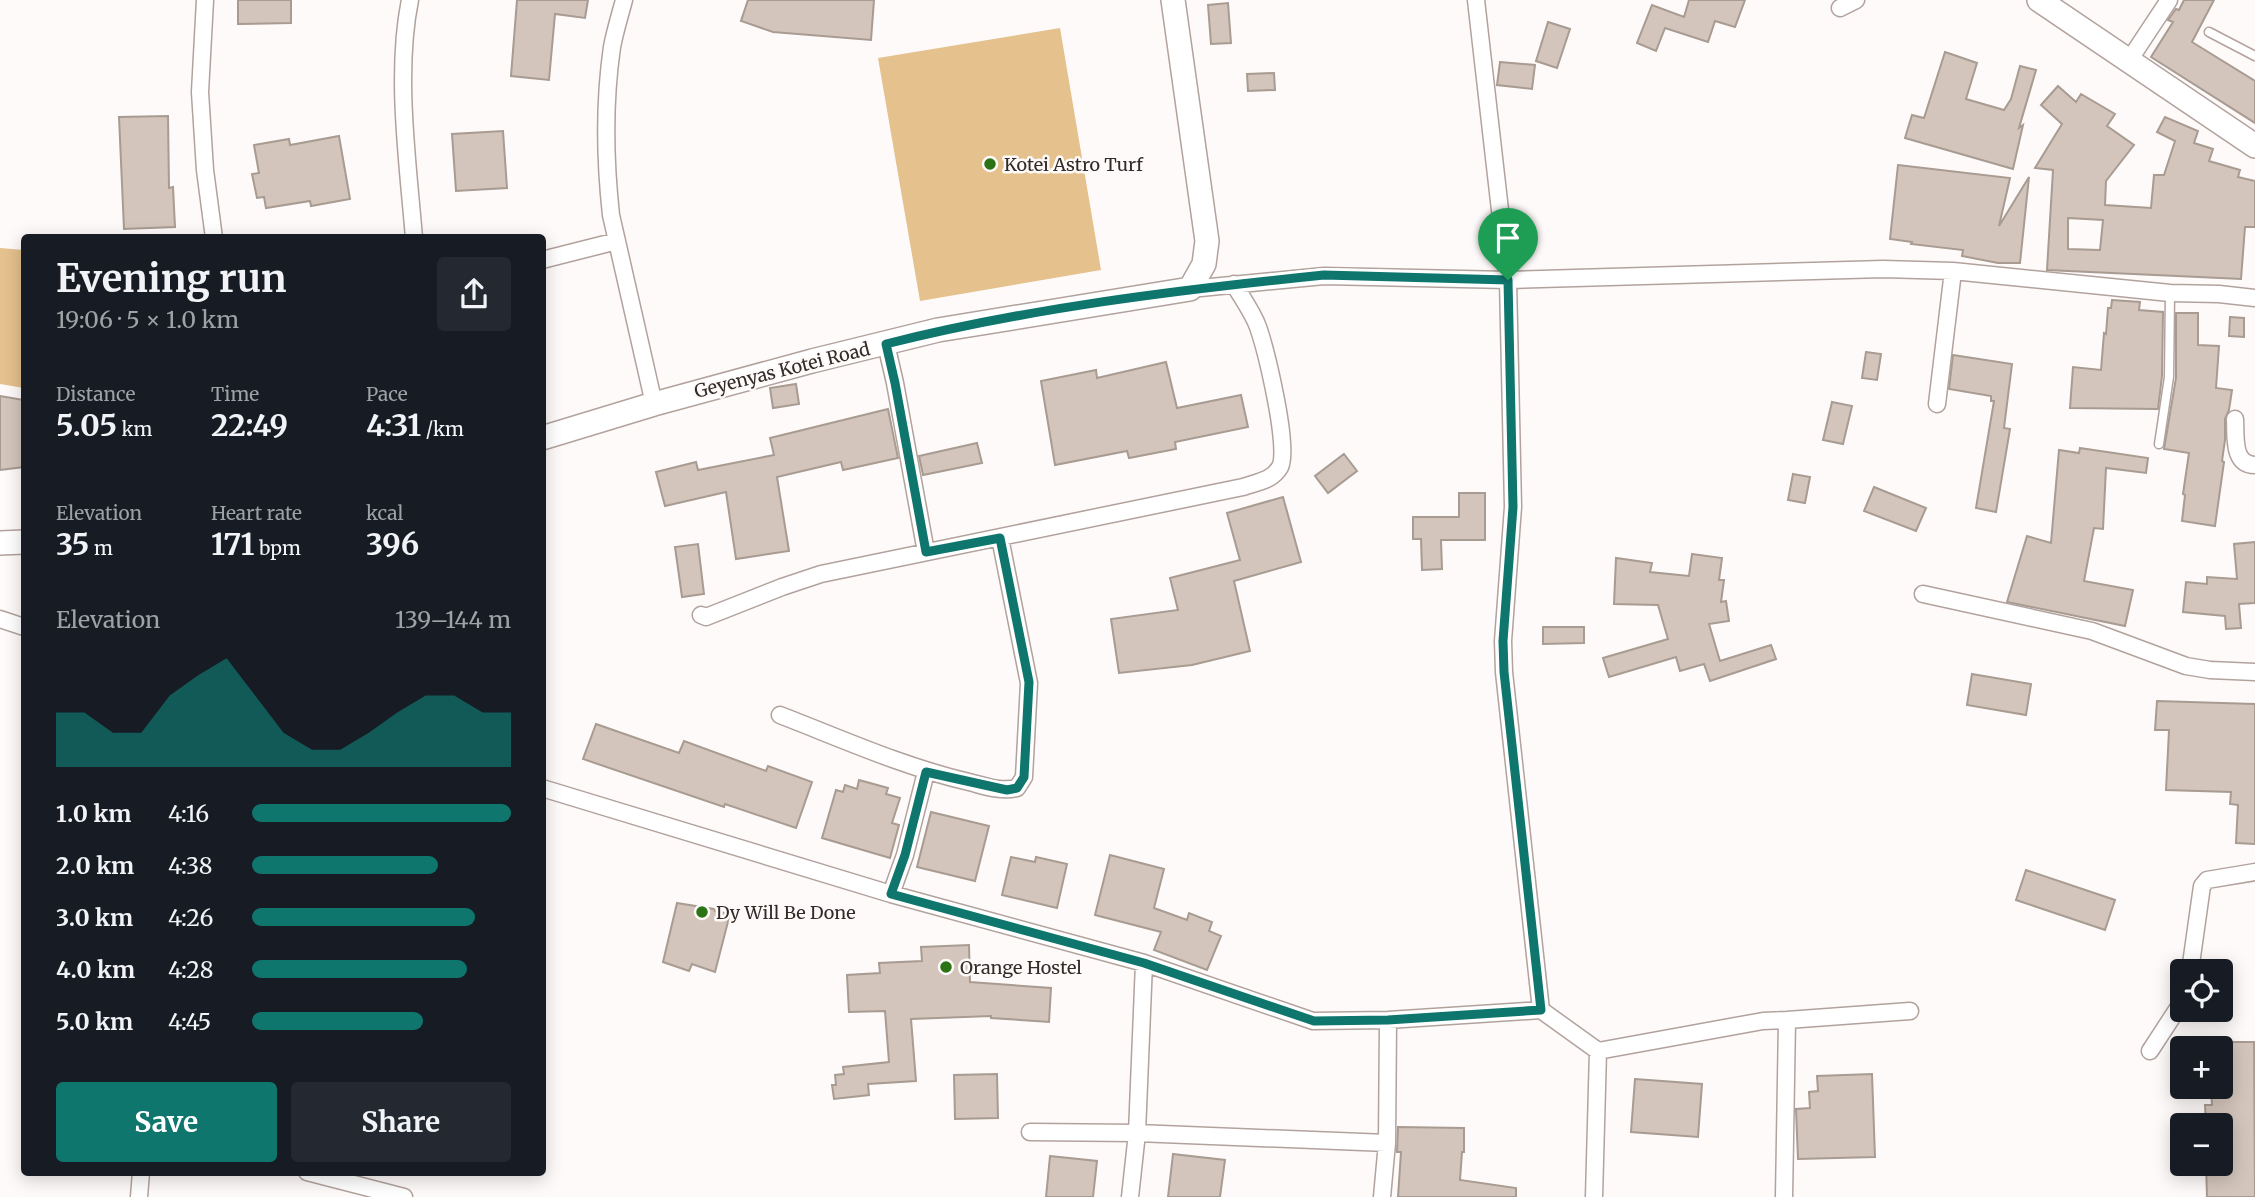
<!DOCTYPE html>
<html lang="en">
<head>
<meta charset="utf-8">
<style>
	:root { --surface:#171b24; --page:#242831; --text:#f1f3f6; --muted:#9ea1a6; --accent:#0f766e }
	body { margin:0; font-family:Merriweather,serif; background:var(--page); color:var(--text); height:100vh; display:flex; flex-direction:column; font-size:26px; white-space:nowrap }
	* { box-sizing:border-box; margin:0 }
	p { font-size:23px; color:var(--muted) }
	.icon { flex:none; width:38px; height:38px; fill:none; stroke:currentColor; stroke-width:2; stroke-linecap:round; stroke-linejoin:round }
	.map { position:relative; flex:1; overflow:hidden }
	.side { position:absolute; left:21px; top:234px; width:525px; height:942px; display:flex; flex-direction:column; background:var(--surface); border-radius:7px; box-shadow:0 4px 18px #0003 }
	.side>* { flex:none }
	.fabs { position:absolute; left:2170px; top:959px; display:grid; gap:14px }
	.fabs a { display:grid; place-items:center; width:63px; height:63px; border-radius:7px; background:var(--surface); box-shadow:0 4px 18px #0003; font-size:35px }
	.pin { position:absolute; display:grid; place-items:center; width:60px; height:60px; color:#fff; margin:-72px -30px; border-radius:50% 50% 50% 0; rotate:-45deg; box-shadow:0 0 7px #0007 }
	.pin .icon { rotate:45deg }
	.round { display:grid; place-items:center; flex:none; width:74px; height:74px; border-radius:7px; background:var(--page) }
	.summary { display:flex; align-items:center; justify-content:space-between; height:119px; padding:0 35px }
	h1 { font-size:38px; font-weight:700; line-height:52px }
	.figures { display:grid; grid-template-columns:repeat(3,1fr); gap:10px; height:119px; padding:7px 35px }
	.figures div { display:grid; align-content:center }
	.figures b { font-size:30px; font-weight:700 }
	.figures small { font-size:19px; font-weight:400 }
	.figures p { font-size:19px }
	.chart { height:196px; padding:14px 35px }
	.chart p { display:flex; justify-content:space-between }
	.chart svg { width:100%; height:126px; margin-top:7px; fill:var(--accent); opacity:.7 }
	.cta { display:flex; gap:14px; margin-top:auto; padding:14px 35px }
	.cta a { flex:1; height:80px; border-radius:7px; background:var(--accent); color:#fff; font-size:28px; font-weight:700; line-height:80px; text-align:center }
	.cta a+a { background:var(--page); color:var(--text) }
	ul { padding:0 35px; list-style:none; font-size:23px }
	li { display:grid; grid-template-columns:112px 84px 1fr; align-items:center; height:52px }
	li i { height:18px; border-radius:9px; background:var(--accent) }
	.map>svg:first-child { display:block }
</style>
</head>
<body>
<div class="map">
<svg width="2255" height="1197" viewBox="0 0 2255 1197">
	<rect width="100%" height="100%" fill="#fefaf9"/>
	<path fill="#e4c18d" d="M 1060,28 L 1101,270 L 920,301 L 878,58 Z
		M 0,248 L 24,250 L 24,388 L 0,384 Z"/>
	<path fill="#d3c5bb" stroke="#a89b91" stroke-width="2" fill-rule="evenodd" d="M 238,0 L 291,0 L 291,23 L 238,24 Z
		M 517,0 L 588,0 L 585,18 L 555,14 L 549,80 L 511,76 Z
		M 748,0 L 874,0 L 871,40 L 773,32 L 741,21 Z
		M 1689,0 L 1745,0 L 1735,27 L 1715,21 L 1708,42 L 1665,28 L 1656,51 L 1637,43 L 1652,5 L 1684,17 Z
		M 2184,0 L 2214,0 L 2192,42 L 2255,81 L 2255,123 L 2151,57 L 2173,22 L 2168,20 L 2176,9 L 2179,10 Z
		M 1228,3 L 1231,43 L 1211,44 L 1208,5 Z
		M 1548,22 L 1570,29 L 1557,68 L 1536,61 Z
		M 1945,52 L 1977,63 L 1966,99 L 2004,110 L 2011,99 L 2020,66 L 2036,70 L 2019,128 L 2023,125 L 2013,169 L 1905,138 L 1912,115 L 1924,118 Z
		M 1500,62 L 1535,65 L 1532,89 L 1497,85 Z
		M 1274,73 L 1275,90 L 1248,91 L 1247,74 Z
		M 2058,86 L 2076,102 L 2081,94 L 2115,114 L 2107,126 L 2134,145 L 2106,181 L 2105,205 L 2151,208 L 2154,175 L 2164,175 L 2175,141 L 2157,132 L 2165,117 L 2198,131 L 2194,143 L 2213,149 L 2209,161 L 2240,170 L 2238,177 L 2255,181 L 2255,227 L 2245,227 L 2241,279 L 2047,270 L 2053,170 L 2035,168 L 2062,124 L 2041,105 ZM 2068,218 L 2103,220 L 2100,250 L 2068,249 Z
		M 168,116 L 169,188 L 173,187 L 175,227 L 124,229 L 119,117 Z
		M 503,131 L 507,188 L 456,191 L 452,134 Z
		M 339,136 L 350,199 L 311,206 L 310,201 L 266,208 L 264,197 L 257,198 L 252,174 L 259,173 L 254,145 L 289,139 L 290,145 Z
		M 1898,165 L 2010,178 L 1999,226 L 2029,177 L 2020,263 L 1998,263 L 1962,256 L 1963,250 L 1911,244 L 1912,242 L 1890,239 Z
		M 2112,300 L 2140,302 L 2139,310 L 2163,312 L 2162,376 L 2158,409 L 2070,408 L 2073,367 L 2101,370 L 2104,333 L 2106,334 L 2108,308 L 2111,308 Z
		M 2176,313 L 2198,313 L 2198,345 L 2219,346 L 2216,388 L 2232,390 L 2229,410 L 2225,419 L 2225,440 L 2222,461 L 2224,462 L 2215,526 L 2182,521 L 2185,495 L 2183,494 L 2189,453 L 2164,449 L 2176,378 Z
		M 2230,317 L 2244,318 L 2244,337 L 2229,336 Z
		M 1866,352 L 1881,354 L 1877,380 L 1862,378 Z
		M 1953,355 L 2012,364 L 2004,428 L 2010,429 L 1996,512 L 1976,508 L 1994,401 L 1991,401 L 1991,396 L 1949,389 Z
		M 1166,362 L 1177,408 L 1241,395 L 1248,427 L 1175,442 L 1176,449 L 1129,458 L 1127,451 L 1055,465 L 1041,381 L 1096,370 L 1097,378 Z
		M 796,384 L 799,404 L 773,408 L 770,388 Z
		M 0,396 L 24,400 L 24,467 L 0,470 Z
		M 1832,402 L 1852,406 L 1843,444 L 1823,440 Z
		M 888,409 L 898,458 L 843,470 L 841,462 L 777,477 L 789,551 L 736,559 L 726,492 L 665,506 L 656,472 L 696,462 L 698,470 L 774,455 L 770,438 Z
		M 977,443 L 982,463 L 923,475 L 919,456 Z
		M 2080,448 L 2148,458 L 2146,473 L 2106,468 L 2103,529 L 2094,528 L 2084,581 L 2133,590 L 2125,626 L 2007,602 L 2027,536 L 2051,543 L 2059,450 L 2079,453 Z
		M 1344,454 L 1357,471 L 1328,493 L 1315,476 Z
		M 1793,474 L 1810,477 L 1805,503 L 1788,500 Z
		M 1874,487 L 1926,508 L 1916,531 L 1864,511 Z
		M 1459,493 L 1485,493 L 1485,540 L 1441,540 L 1442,569 L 1422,570 L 1421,539 L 1413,539 L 1413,517 L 1459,517 Z
		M 1283,497 L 1301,562 L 1234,581 L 1250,651 L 1192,665 L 1119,673 L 1111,619 L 1178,610 L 1170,578 L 1240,560 L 1227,513 Z
		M 2255,542 L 2255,603 L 2239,604 L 2241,628 L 2226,629 L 2225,616 L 2183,612 L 2186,582 L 2207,584 L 2207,577 L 2237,579 L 2234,544 Z
		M 698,544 L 704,594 L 682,597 L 675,547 Z
		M 1692,554 L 1722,558 L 1719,580 L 1724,580 L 1721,602 L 1726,601 L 1729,621 L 1709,624 L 1720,661 L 1771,645 L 1776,659 L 1710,681 L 1704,664 L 1680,671 L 1676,657 L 1609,677 L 1603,658 L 1668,639 L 1658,605 L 1614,604 L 1616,558 L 1652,563 L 1650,572 L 1689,576 Z
		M 1543,627 L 1584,627 L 1584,643 L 1543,644 Z
		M 1972,674 L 2031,684 L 2026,715 L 1967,705 Z
		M 2157,701 L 2255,704 L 2255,844 L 2236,843 L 2238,805 L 2230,804 L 2231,792 L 2166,790 L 2169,730 L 2155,730 Z
		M 596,724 L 679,753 L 684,741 L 766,771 L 768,766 L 812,782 L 796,828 L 725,804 L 724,807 L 583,759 Z
		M 859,780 L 888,788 L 886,794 L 900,798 L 892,823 L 899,825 L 890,858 L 822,838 L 836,790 L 843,792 L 845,785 L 857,789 Z
		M 931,812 L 989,826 L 975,881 L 917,867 Z
		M 1110,855 L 1164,869 L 1154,908 L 1187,920 L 1189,913 L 1212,922 L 1209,931 L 1221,936 L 1207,970 L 1154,950 L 1161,932 L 1095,915 Z
		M 1011,857 L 1035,862 L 1036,857 L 1067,864 L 1057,908 L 1002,895 Z
		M 2026,870 L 2115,900 L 2105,930 L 2016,900 Z
		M 677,903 L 714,909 L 715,911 L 730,914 L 715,972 L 692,964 L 689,971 L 663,962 Z
		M 969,945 L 970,982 L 1051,988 L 1049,1022 L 991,1018 L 991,1016 L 911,1019 L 916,1081 L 868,1084 L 869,1095 L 834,1099 L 832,1085 L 836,1085 L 835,1075 L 844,1074 L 843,1067 L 889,1062 L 885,1011 L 849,1012 L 847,975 L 880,973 L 879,963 L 922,961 L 921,947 Z
		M 2221,1042 L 2254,1042 L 2255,1197 L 2207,1197 L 2206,1164 L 2221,1164 L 2221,1125 L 2206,1125 L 2205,1105 L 2212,1105 L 2211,1087 L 2221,1087 Z
		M 997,1074 L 998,1118 L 955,1119 L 954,1075 Z
		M 1872,1074 L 1875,1157 L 1798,1159 L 1796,1109 L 1810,1108 L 1809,1092 L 1818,1091 L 1817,1076 Z
		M 1635,1079 L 1702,1084 L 1698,1137 L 1631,1132 Z
		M 1398,1127 L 1464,1128 L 1464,1152 L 1462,1152 L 1460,1180 L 1516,1188 L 1516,1197 L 1398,1197 L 1401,1152 L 1397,1152 Z
		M 1173,1154 L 1225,1160 L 1220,1197 L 1168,1197 Z
		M 1050,1156 L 1097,1161 L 1093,1197 L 1046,1197 Z"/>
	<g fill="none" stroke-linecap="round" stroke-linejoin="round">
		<g stroke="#b2a29d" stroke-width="11">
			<path id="lane" d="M 2209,32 L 2255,56
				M 2159,444 L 2169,377 L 2170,293"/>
		</g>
		<g stroke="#b2a29d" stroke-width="19">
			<path id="street" d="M 205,0 L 200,92 L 205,170 L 214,238
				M 410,0 C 395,73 408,164 414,238
				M 624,0 C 620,15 615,31 612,47 C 604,102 605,160 611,215 L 654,404
				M 1476,0 L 1508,280 L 1513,507 L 1503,641 L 1504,672 L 1541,1010
				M 1840,8 L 1856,0
				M 2128,62 L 2169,0
				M 542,260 L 617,241
				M 1190,289 L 1324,276 L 1508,280 L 1883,269 L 1953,271 L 2170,293 L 2219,294 L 2255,298
				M 886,344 L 895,383 L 926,552
				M 1937,404 L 1953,271
				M 2235,419 C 2236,436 2232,465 2255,465
				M 1923,594 L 2092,631 L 2186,666 L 2210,670 L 2255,672
				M 701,615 L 706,617 L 782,587 L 821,574 L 1243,487 C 1257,482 1272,481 1280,467 C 1290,448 1266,350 1258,327 C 1253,313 1242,298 1234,284
				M 0,619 L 24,627
				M 780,715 C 842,739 904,767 969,782 C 985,786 1000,792 1017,788 L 1024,777 L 1029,683 L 1000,538
				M 542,788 L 891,894 L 1144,963 L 1313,1021 L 1388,1020 L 1541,1010 L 1598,1051 L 1763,1021 L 1787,1020 L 1784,1197
				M 891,894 L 905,855 L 926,772
				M 2190,971 L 2202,886 L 2207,880 L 2255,872
				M 1787,1020 L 1910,1011
				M 2150,1051 L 2182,1002
				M 1030,1132 L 1137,1133 L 1387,1143
				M 307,1172 L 404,1197
				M 139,1197 L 141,1172
				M 1130,1197 L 1137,1133 L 1144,963
				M 1382,1197 L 1387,1143 L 1388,1020
				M 1594,1197 L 1598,1051"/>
		</g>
		<g stroke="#b2a29d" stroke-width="26">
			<path id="secondary" d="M 2039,0 L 2255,146
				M 542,438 L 654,404 L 812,361 L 938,330 L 1190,289 L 1204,264 L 1207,241 L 1173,0
				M 0,543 L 24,542"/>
		</g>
		<use href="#lane" stroke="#fff" stroke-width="8"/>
		<use href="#street" stroke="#fff" stroke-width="16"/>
		<use href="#secondary" stroke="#fff" stroke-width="23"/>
	</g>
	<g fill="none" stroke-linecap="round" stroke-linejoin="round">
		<g stroke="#fff" stroke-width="14">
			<path id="route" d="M 1324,275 L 1508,280 L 1513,507 L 1503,641 L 1504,672 L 1541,1010 L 1388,1020 L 1314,1021 L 1144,963 L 891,894 L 905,855 L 926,772 L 1007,790 L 1017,788 L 1024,777 L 1029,682 L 1000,538 L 926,552 L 895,383 L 886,344 C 1029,308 1177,290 1324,275 Z"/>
		</g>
		<use href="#route" stroke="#0f766e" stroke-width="9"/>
	</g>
	<g fill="#2b7315" stroke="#fefaf9" stroke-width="2.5">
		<circle cx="990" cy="164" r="7"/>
		<circle cx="702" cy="912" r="7"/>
		<circle cx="946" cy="967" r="7"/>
	</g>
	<g text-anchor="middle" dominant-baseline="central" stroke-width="5" stroke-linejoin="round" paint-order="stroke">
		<g font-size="18" fill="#312b29" stroke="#fefaf9" text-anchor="start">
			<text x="1004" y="164">Kotei Astro Turf</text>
			<text x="716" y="912">Dy Will Be Done</text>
			<text x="960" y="967">Orange Hostel</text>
		</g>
		<g font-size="18" fill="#312b29" stroke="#fefaf9">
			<text transform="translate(782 370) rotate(-14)">Geyenyas Kotei Road</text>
		</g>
	</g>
</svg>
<div class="fabs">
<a><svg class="icon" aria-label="locate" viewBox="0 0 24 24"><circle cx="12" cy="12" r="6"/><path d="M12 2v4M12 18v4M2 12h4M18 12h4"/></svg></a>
<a>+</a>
<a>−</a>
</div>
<div class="pin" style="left:1508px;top:280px;background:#1e9e55"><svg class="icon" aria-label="arrive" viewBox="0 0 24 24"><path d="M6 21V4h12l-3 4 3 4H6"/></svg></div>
<section class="side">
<div class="summary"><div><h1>Evening run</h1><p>19:06 · 5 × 1.0 km</p></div><a class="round"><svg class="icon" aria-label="share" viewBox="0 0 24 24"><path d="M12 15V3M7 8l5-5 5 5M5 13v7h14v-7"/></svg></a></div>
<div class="figures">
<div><p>Distance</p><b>5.05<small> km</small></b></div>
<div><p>Time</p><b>22:49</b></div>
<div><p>Pace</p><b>4:31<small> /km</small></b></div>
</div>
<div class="figures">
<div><p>Elevation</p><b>35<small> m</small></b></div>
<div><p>Heart rate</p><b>171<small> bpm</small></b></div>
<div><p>kcal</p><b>396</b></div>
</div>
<div class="chart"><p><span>Elevation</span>139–144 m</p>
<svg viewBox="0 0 160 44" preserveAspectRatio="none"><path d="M0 44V25L10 25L20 32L30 32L40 19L50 12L60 6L70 19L80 32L90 38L100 38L110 32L120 25L130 19L140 19L150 25L160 25V44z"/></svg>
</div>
<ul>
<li><b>1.0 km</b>4:16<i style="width:100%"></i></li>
<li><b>2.0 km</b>4:38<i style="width:72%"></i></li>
<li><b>3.0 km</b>4:26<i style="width:86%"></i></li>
<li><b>4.0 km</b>4:28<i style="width:83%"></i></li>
<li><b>5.0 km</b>4:45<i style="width:66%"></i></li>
</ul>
<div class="cta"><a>Save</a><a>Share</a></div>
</section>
</div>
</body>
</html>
